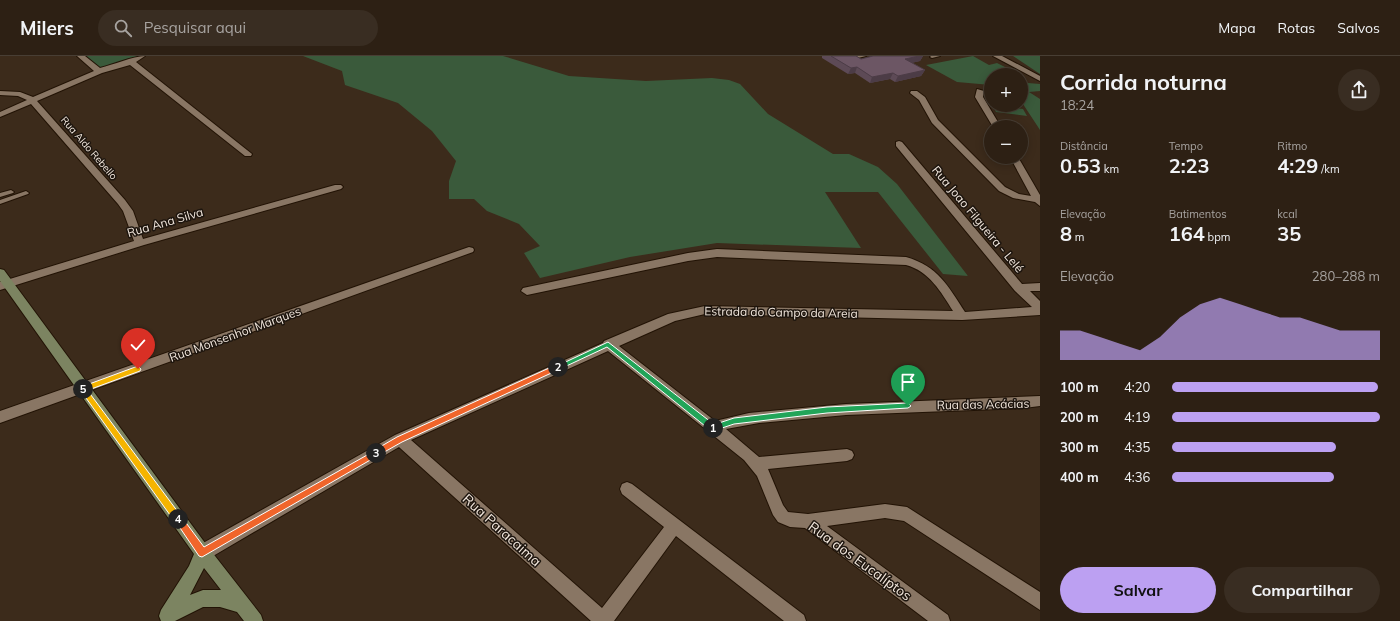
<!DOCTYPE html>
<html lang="pt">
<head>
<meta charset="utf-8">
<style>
	:root { --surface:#2d2014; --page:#392d22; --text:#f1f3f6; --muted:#a7a3a0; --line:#483e34; --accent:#bca0f2 }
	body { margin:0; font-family:Mulish,sans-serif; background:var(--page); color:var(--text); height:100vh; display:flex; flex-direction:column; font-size:15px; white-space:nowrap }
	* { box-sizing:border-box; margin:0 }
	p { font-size:13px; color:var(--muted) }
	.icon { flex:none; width:22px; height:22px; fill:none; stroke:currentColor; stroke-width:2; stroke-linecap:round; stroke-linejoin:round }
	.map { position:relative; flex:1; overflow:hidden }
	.details { display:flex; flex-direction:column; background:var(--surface); width:360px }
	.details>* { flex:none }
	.fabs { position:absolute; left:984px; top:12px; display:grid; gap:8px }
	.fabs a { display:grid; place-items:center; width:44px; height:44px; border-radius:50%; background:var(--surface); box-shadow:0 2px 10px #0003,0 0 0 1px var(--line); font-size:20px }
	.pin { position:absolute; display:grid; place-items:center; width:34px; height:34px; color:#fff; margin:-41px -17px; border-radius:50% 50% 50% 0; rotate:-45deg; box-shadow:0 0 4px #0007 }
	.pin .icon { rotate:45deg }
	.km { position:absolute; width:20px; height:20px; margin:-10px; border-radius:50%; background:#222; color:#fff; font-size:11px; line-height:20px; text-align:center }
	.round { display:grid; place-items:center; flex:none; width:42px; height:42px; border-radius:21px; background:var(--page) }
	.headline { display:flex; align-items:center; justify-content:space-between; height:68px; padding:0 20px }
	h1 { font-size:22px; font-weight:700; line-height:30px }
	.stats { display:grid; grid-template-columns:repeat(3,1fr); gap:6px; height:68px; padding:4px 20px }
	.stats div { display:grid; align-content:center }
	.stats b { font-size:20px; font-weight:700 }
	.stats small { font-size:11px; font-weight:400 }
	.stats p { font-size:11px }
	.chart { height:112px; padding:8px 20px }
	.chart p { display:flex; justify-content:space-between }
	.chart svg { width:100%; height:72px; margin-top:4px; fill:var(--accent); opacity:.7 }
	.button { display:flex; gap:8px; margin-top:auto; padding:8px 20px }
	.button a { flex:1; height:46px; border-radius:24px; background:var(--accent); color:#111; font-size:16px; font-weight:700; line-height:46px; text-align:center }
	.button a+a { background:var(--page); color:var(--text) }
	ul { padding:0 20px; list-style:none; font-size:13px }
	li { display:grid; grid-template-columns:64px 48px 1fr; align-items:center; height:30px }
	li i { height:10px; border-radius:5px; background:var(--accent) }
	header { display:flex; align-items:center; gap:24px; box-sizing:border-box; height:56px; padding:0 20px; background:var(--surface); border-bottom:1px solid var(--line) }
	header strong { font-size:19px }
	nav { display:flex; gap:22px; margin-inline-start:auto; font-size:14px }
	.search { width:280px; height:36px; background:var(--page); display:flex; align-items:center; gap:10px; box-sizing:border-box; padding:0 14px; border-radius:22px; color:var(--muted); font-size:15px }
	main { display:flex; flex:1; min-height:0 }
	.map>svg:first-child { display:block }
</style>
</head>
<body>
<header>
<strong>Milers</strong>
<div class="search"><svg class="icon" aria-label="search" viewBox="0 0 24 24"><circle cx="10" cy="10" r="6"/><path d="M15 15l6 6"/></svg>Pesquisar aqui</div>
<nav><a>Mapa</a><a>Rotas</a><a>Salvos</a></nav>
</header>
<main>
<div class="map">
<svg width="1040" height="565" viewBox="0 0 1040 565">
	<rect width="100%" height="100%" fill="#3c2b1b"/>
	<path fill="#3a5a3b" d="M 82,0 L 137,0 L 136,2 L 100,14 Z
		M 303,0 L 503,0 L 569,20 L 646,25 L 712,22 L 729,24 L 740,28 L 768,58 L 833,98 L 849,98 L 878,111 L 897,128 L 968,220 L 943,218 L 878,136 L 825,136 L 861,192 L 717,187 L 630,201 L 540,222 L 524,197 L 540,190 L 519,168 L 487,155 L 474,143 L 449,143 L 449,125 L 456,105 L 432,75 L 398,47 L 345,29 L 342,15 Z
		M 973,0 L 989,9 L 997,7 L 1015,16 L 1012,17 L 1014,19 L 991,19 L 991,29 L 957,26 L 926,9 Z
		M 1013,0 L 1040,0 L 1040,18 Z
		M 1021,23 L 1028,27 L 1040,28 L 1040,35 L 1029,36 L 1040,43 L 1040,74 L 1021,45 Z
		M 993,50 L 1023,53 L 1027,60 L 996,56 Z"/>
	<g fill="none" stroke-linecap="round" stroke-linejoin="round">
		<g stroke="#221305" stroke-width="2">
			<path id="lane" d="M 858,0 L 866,0 L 850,4 L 848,3 Z
				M 931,0 L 940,0 L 932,2 L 930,1 Z
				M 11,134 L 14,136 L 13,137 L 0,141 L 0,137 Z
				M 26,135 L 29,137 L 28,138 L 0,148 L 0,144 Z"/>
		</g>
		<g stroke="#221305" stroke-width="2">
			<path id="street" d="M 77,0 L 85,0 L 100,12 C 113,9 133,0 145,0 L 136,6 L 252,98 L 251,100 L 245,100 L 130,9 L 102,17 L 37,45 L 125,144 L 133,155 L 143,183 L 335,129 L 341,129 L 343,131 L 341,133 L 144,189 L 0,234 L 0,226 L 134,185 L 123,155 L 118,148 L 31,48 L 0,61 L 0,56 L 27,44 L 18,40 L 0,39 L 0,35 L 20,36 L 33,41 L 94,15 Z
				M 993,0 L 1002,0 L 1040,20 L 1040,25 Z
				M 977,33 L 984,35 L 983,41 L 1001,71 L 993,71 L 975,41 Z
				M 911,35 L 917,35 L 925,41 L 938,64 L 1005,131 L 1019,138 L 1031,140 L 1010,101 L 1018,101 L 1040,139 L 1040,150 L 1035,146 L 1013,142 L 999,135 L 932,67 L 919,44 L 910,37 Z
				M 899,85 L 902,86 L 1022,228 L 1040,227 L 1040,235 L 1030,235 L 1040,245 L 1040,259 L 962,264 L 705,258 L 675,265 L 619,290 L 715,365 L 749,357 L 846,348 L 1040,340 L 1040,350 L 1024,352 L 846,359 L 759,367 L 726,373 L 759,401 L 847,393 L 852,395 L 854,399 L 852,403 L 847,405 L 768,413 L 783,449 L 788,456 L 808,458 L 885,448 L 907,451 L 1040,536 L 1040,554 L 904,465 L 885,462 L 827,470 L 948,559 L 950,565 L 928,565 L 805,472 L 790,471 L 778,466 L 773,459 L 757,420 L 744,404 L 608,295 L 411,384 L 602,552 L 664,471 L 622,438 L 620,433 L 622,428 L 627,426 L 632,428 L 804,559 L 806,565 L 784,565 L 676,480 L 614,565 L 591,565 L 399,391 L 208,503 L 202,505 L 196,503 L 194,497 L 196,491 L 395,379 L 603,287 L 604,285 L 668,258 L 705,250 L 953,255 C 941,236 929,215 906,209 L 717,201 L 688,205 L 527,239 L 521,235 L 523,232 L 688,197 L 717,193 L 906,201 C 938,210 948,230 965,256 L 1032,251 L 1015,235 L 896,90 L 896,86 Z
				M 469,191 L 473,192 L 474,194 L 473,196 L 0,367 L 0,355 Z"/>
		</g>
		<g stroke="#221305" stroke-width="2">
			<path id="secondary" d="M 0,213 L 4,214 L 208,491 L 261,559 L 263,565 L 244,565 L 237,556 L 220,551 L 203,551 L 175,565 L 161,565 L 159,560 L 161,554 L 189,510 L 194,498 L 0,225 ZM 204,512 L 221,534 L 203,534 L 190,539 Z"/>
		</g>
		<use href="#lane" fill="#897664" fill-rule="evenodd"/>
		<use href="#street" fill="#897664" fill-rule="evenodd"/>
		<use href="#secondary" fill="#7c8461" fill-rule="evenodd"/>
	</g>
	<path fill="#5d4a56" d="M 822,0 L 856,0 L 861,3 L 873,0 L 923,0 L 920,5 L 911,7 L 925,14 L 921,20 L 895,26 L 890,23 L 870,27 L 855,17 L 848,18 L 822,2 Z"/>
	<path fill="#4c3c46" d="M 919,0 L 923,0 L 920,5 L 902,9 L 905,3 Z
		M 857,11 L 855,17 L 848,18 L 851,12 Z
		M 925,14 L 921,20 L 895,26 L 898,20 Z
		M 893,17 L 890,23 L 870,27 L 872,21 Z"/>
	<path fill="#6c5664" stroke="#4c3c46" d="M 831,0 L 856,0 L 861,3 L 873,0 L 919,0 L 905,3 L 925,14 L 898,20 L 893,17 L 872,21 L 857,11 L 851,12 Z"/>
	<path fill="#22a559" stroke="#fff" d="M 908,347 L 911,350 L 908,352 L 827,357 L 734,368 L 713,375 L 709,372 L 710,370 L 734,362 L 827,351 Z"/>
	<path fill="#22a559" stroke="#fff" d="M 608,286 L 716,370 L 716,374 L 710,374 L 607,291 L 560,313 L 556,313 L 555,311 Z"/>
	<path fill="#f0652b" stroke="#fff" d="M 558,308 L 561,311 L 560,313 L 402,386 L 379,399 L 373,399 L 373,395 L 397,381 Z"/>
	<path fill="#f0652b" stroke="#fff" d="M 376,394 L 380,397 L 379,399 L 202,501 L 199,500 L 174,463 L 178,459 L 181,460 L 204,491 Z"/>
	<path fill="#f5b400" stroke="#fff" d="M 83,330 L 85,331 L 181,460 L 181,466 L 175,466 L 81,335 L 81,331 Z"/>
	<path fill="#f5b400" stroke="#fff" d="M 138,310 L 141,313 L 140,315 L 83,336 L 79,333 L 81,331 Z"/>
	<g text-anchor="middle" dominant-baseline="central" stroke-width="3" stroke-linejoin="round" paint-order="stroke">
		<g font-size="10" fill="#f1e6dc" stroke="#1d150e">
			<text transform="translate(89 92) rotate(49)">Rua Aldo Rebello</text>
		</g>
		<g font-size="12" fill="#f1e6dc" stroke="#1d150e">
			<text transform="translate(978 163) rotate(50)">Rua Joao Filgueira - Lelé</text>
			<text transform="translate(165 166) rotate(-16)">Rua Ana Silva</text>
			<text transform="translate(781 256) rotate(1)">Estrada do Campo da Areia</text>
			<text transform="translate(235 278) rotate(-20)">Rua Monsenhor Marques</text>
			<text transform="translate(983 348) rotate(-1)">Rua das Acácias</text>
		</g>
		<g font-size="14" fill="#f1e6dc" stroke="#1d150e">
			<text transform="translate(502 474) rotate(42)">Rua Paracaima</text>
			<text transform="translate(860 505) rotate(36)">Rua dos Eucalíptos</text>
		</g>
	</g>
</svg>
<div class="fabs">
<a>+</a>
<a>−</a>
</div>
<div class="pin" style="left:908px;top:350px;background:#1e9e55"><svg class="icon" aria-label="arrive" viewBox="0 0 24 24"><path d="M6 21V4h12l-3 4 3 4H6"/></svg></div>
<div class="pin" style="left:138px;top:313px;background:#d93025"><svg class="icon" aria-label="check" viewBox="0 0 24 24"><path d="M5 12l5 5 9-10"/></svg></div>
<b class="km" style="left:713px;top:372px">1</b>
<b class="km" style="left:558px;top:311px">2</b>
<b class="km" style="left:376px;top:397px">3</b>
<b class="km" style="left:178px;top:463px">4</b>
<b class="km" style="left:83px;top:333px">5</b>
</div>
<section class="details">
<div class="headline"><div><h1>Corrida noturna</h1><p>18:24</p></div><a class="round"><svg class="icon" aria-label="share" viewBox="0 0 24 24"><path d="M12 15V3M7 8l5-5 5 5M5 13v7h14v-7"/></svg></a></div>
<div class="stats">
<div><p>Distância</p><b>0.53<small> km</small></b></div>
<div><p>Tempo</p><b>2:23</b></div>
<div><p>Ritmo</p><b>4:29<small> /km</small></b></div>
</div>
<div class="stats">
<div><p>Elevação</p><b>8<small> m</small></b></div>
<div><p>Batimentos</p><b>164<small> bpm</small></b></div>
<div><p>kcal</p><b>35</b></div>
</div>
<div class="chart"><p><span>Elevação</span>280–288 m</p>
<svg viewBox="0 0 160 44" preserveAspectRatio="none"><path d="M0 44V26L10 26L20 30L30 34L40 38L50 30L60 18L70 10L80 6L90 10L100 14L110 18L120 18L130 22L140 26L150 26L160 26V44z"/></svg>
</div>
<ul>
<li><b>100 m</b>4:20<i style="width:99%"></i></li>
<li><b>200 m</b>4:19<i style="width:100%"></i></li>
<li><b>300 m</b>4:35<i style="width:79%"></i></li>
<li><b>400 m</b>4:36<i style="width:78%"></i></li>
</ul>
<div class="button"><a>Salvar</a><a>Compartilhar</a></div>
</section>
</main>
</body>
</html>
